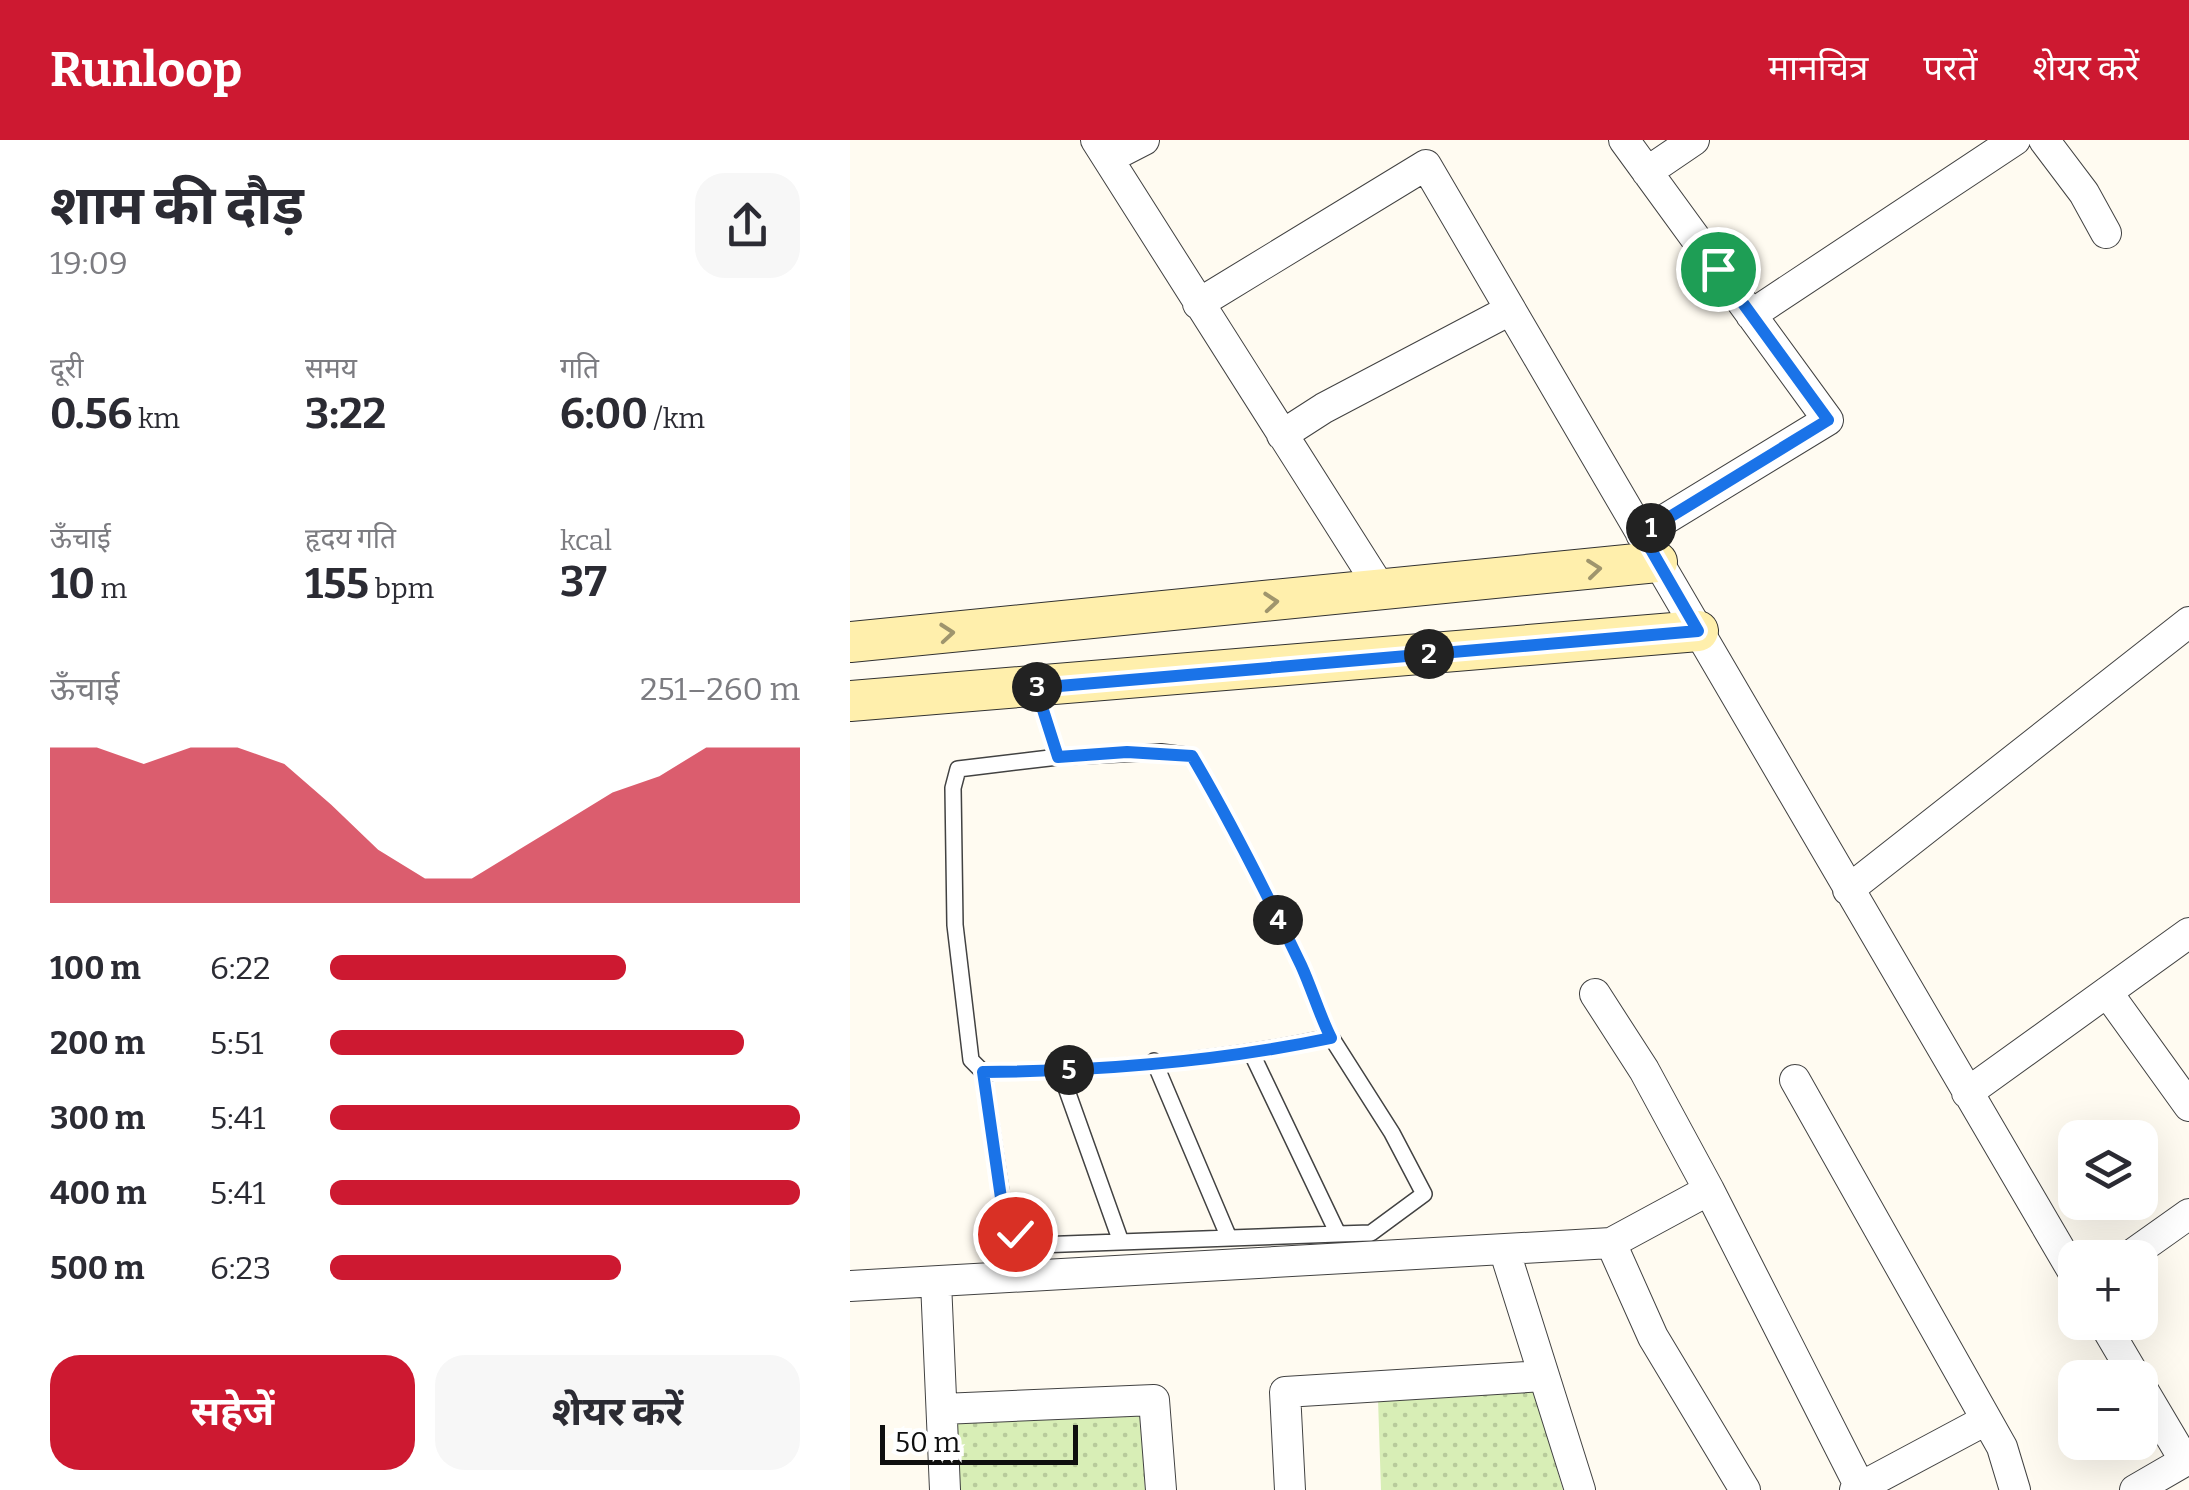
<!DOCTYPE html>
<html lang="hi">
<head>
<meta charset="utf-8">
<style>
	:root { --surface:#fff; --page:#f7f7f7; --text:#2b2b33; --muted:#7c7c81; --accent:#cd1931 }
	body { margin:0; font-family:Bitter,"Noto Sans Devanagari",serif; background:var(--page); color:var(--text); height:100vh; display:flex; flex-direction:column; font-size:38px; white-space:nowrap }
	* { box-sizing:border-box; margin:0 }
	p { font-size:32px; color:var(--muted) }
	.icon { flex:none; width:55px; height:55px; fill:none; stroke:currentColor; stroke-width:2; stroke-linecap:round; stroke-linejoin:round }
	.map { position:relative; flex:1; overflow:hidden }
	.details { display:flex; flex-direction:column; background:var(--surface); width:850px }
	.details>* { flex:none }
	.tools { position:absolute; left:1208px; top:980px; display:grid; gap:20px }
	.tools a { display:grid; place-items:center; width:100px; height:100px; border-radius:20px; background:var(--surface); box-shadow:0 10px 40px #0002; font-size:50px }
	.scale { position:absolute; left:30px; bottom:25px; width:198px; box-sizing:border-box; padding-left:10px; border:5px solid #0f0f0f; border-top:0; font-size:28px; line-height:35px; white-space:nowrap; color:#0f0f0f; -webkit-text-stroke:8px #fff; paint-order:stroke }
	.pin { position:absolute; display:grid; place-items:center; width:85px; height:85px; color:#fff; margin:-42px; border:5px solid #fff; border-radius:50%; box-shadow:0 2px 10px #0007 }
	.km { position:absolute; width:50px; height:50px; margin:-25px; border-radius:50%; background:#222; color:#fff; font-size:28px; line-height:50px; text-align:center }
	.round { display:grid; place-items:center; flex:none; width:105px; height:105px; border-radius:30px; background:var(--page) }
	.head { display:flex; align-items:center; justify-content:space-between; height:170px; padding:0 50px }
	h1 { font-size:55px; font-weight:700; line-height:75px }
	.metrics { display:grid; grid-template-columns:repeat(3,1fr); gap:15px; height:170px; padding:10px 50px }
	.metrics div { display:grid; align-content:center }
	.metrics b { font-size:42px; font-weight:700 }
	.metrics small { font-size:28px; font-weight:400 }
	.metrics p { font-size:28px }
	.chart { height:280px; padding:20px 50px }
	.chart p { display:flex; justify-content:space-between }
	.chart svg { width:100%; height:180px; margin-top:10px; fill:var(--accent); opacity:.7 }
	.primary-button { display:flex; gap:20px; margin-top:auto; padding:20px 50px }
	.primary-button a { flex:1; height:115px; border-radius:30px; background:var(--accent); color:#fff; font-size:40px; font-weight:700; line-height:115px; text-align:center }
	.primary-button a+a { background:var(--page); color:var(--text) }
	ul { padding:0 50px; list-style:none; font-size:32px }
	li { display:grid; grid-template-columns:160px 120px 1fr; align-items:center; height:75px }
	li i { height:25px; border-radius:12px; background:var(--accent) }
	header { display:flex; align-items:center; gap:60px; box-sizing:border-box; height:140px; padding:0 50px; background:var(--accent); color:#fff }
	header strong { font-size:48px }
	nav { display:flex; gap:55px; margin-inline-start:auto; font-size:35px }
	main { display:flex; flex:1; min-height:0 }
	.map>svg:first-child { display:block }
</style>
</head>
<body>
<header>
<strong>Runloop</strong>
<nav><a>मानचित्र</a><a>परतें</a><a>शेयर करें</a></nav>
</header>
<main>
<section class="details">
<div class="head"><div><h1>शाम की दौड़</h1><p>19:09</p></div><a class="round"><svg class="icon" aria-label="share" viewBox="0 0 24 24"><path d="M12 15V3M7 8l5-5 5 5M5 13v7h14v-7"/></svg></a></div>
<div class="metrics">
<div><p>दूरी</p><b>0.56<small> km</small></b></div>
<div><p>समय</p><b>3:22</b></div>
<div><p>गति</p><b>6:00<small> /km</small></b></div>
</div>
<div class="metrics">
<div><p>ऊँचाई</p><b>10<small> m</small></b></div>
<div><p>हृदय गति</p><b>155<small> bpm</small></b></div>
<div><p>kcal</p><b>37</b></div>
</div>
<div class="chart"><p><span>ऊँचाई</span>251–260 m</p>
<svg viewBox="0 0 160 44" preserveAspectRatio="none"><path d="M0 44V6L10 6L20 10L30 6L40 6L50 10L60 20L70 31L80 38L90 38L100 31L110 24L120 17L130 13L140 6L150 6L160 6V44z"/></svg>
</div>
<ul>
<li><b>100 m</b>6:22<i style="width:63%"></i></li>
<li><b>200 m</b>5:51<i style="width:88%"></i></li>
<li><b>300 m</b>5:41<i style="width:100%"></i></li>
<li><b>400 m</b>5:41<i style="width:100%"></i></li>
<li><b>500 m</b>6:23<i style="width:62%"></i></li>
</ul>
<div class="primary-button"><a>सहेजें</a><a>शेयर करें</a></div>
</section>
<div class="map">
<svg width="1339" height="1350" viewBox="0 0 1339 1350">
	<defs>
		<pattern id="green-dots" width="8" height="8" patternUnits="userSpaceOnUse" patternTransform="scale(2.5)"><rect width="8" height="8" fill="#d8eeb6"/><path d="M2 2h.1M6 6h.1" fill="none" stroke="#b8cb9b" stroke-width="1.8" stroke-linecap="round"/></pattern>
	</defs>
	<rect width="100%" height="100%" fill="#fffbf1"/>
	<path fill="url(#green-dots)" d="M 684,1251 L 713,1350 L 531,1350 L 528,1259 Z
		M 291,1270 L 295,1350 L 107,1350 L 103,1280 Z"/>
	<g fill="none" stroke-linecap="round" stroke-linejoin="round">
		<g stroke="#424242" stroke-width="18">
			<path id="lane" d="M 186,548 L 208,617 L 108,629 L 103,648 L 105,785 L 121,920 L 133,932 C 249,931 367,922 481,897 C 469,874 462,849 451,825 C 417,754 382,684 342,616 L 311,612 L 208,617
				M 402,914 L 488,1094 L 521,1093 L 574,1054 L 542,993 L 481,897
				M 304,921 L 379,1098
				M 210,931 L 271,1102
				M 133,932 L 155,1079 L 165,1094 L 187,1105 L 488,1094"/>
		</g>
		<g stroke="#424242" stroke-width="32">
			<path id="street" d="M 246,0 L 532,451
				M 774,0 L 978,280 L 791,394
				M 1194,0 L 1234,53 L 1256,93
				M 259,18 L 294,0
				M 797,32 L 844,0
				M 348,164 L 576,25 L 1225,1135
				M 901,175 L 1165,0
				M 432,295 L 474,268 L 660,170
				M 998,750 L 1339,482
				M 1257,852 L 1339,966
				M 745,854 L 794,930 L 859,1050 L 761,1103
				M 945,940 L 1152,1307 L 1165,1350
				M 1117,953 L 1339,793
				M 859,1050 L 1010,1347
				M 655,1112 L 730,1350
				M 1277,1118 L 1339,1074
				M 86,1142 L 95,1350
				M 0,1146 L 761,1103 L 803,1197 L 895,1350
				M 1253,1182 L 1286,1238
				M 92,1269 L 304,1260 L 311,1350
				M 440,1350 L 435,1252 L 694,1236
				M 1005,1350 L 1136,1280
				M 1285,1350 L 1335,1321 L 1290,1245"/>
		</g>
		<g stroke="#313131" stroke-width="42">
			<path id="secondary" d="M 0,502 L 807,422
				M 0,561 L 848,491"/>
		</g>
		<use href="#lane" stroke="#fff" stroke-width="15"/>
		<use href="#street" stroke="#fff" stroke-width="30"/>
		<use href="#secondary" stroke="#ffefac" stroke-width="40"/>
	</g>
	<defs><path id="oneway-chevron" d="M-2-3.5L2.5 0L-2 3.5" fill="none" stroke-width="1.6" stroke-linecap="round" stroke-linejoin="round" transform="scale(2.5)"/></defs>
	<g stroke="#9f956d">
		<use href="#oneway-chevron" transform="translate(744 429) rotate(-6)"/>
		<use href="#oneway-chevron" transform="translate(421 462) rotate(-5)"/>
		<use href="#oneway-chevron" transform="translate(97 493) rotate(-5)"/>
	</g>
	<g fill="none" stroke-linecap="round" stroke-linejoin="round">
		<g stroke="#fff" stroke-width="20">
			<path id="route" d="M 165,1094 L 154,1079 L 133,932 C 249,931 367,922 481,898 C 469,874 462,849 451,825 C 417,754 382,684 342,616 L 277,612 L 208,617 L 186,548 L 848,491 L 792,394 L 978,280 L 868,129"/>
		</g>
		<use href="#route" stroke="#1a73e8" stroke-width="12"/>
	</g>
</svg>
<div class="tools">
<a><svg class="icon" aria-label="layers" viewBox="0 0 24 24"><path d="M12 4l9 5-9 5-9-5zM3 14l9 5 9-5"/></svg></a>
<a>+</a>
<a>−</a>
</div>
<div class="scale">50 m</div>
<div class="pin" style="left:868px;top:129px;background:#1e9e55"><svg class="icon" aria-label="arrive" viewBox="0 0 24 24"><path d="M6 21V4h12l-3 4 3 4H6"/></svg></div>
<div class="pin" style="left:165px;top:1094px;background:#d93025"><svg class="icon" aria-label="check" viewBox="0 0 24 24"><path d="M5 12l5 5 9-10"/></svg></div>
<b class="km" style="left:801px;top:388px">1</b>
<b class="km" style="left:579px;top:514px">2</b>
<b class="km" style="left:187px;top:547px">3</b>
<b class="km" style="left:428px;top:780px">4</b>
<b class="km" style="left:219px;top:930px">5</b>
</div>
</main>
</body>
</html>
